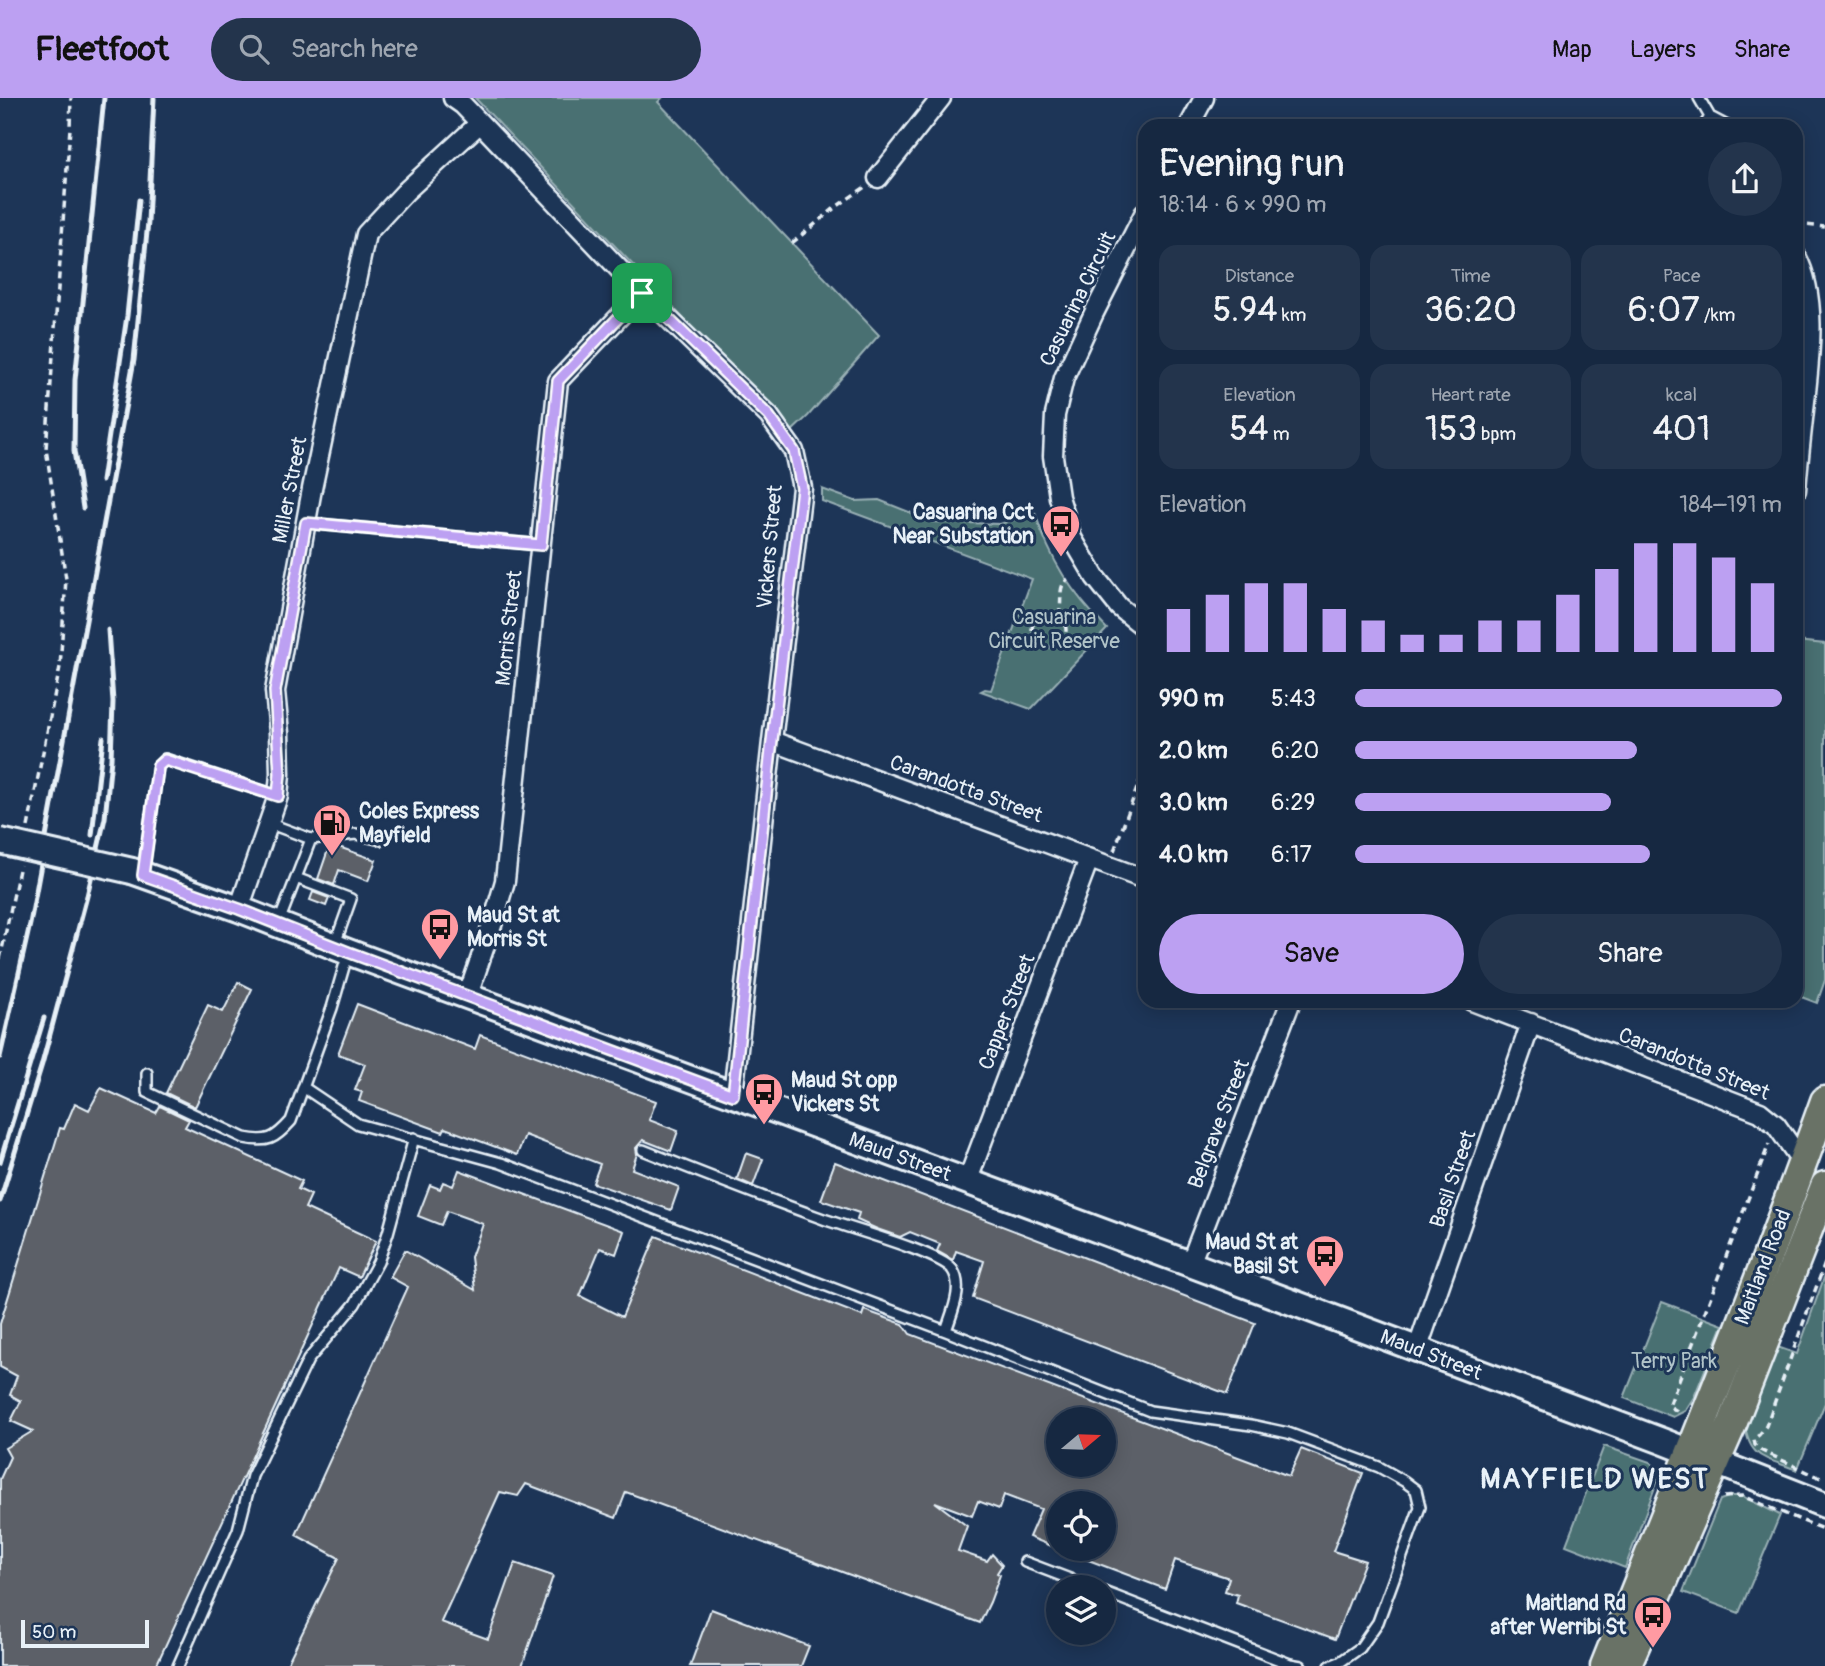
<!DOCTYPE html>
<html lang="en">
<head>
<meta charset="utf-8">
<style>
	:root { --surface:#162841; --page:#23344c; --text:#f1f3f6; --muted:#9ea6b1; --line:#35445a; --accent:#bca0f2 }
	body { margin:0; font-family:Pangolin,sans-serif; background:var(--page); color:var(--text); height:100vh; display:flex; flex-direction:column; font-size:26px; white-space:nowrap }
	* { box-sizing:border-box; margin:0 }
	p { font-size:23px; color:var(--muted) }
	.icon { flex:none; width:38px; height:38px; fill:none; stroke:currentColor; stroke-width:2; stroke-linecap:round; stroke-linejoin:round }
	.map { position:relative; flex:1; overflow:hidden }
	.sheet { position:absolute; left:1138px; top:21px; width:665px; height:889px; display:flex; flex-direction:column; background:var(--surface); border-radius:21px; box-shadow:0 4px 18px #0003,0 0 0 2px var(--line) }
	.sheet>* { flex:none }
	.needle { width:46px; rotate:71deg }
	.fabs { position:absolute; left:1046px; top:1309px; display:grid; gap:14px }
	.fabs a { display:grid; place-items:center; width:70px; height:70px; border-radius:50%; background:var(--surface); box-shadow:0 4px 18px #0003,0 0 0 2px var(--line); font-size:35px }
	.scale { position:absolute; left:21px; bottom:18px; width:128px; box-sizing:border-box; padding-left:7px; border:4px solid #e8f1f8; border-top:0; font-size:19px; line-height:24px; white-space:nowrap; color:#e8f1f8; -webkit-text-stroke:5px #1d3557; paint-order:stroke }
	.pin { position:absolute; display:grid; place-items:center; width:60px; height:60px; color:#fff; margin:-30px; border-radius:14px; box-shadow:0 4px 10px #0006 }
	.round { display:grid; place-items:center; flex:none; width:74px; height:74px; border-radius:37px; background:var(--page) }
	.summary { display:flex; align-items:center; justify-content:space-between; height:119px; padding:0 21px }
	h1 { font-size:38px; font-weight:600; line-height:52px }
	.stats { display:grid; grid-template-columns:repeat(3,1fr); gap:10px; height:119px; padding:7px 21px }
	.stats div { display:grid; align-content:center; border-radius:18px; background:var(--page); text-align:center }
	.stats b { font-size:35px; font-weight:600 }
	.stats small { font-size:19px; font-weight:400 }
	.stats p { font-size:19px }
	.chart { height:196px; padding:14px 21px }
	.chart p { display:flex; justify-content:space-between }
	.chart svg { width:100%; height:126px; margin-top:7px; stroke:var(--accent); stroke-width:6 }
	.button { display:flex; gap:14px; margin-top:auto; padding:14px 21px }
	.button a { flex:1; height:80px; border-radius:42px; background:var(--accent); color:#111; font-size:28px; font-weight:600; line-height:80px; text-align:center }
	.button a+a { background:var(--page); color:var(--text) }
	ul { padding:0 21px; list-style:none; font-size:23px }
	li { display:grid; grid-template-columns:112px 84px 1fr; align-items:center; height:52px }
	li i { height:18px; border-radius:9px; background:var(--accent) }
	header { display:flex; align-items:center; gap:42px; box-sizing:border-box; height:98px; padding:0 35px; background:var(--accent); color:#111 }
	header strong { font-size:33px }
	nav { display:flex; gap:38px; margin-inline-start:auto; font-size:24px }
	.search { width:490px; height:63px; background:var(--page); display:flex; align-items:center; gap:18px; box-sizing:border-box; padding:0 24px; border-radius:38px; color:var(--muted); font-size:26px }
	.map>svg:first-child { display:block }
</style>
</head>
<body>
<header>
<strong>Fleetfoot</strong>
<div class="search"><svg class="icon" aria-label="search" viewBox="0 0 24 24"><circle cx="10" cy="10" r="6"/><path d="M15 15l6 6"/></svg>Search here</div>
<nav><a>Map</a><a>Layers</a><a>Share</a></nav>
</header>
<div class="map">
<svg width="1825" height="1568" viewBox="0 0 1825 1568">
	<rect width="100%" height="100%" fill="#1d3557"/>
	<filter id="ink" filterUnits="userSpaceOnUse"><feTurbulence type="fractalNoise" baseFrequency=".0143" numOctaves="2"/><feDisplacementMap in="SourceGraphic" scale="14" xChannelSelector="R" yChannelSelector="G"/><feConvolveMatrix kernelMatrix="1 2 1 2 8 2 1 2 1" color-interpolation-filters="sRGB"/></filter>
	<g filter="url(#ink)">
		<path fill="#4a7072" stroke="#99b0b5" stroke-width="2" d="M 475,0 L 662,0 L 658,4 L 879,237 L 808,318 L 791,334 Z
			M 822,391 L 855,403 L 879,402 L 934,424 L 1000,426 L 1035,415 C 1051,464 1071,494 1107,531 L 1031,611 L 981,593 L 985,591 L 991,592 L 1032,481 L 822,403 Z
			M 1796,543 L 1825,546 L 1825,882 L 1817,905 L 1796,897 Z
			M 1825,1177 L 1825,1305 L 1797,1372 C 1763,1359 1748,1361 1744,1321 L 1769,1246 L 1797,1256 Z
			M 1662,1204 L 1723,1227 L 1694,1299 L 1685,1313 L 1673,1319 L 1624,1300 Z
			M 1604,1348 L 1650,1364 L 1656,1370 L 1658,1381 L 1625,1470 L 1566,1447 Z
			M 1731,1398 L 1742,1398 L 1780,1417 L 1739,1515 L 1683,1494 L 1720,1402 Z"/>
		<path fill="#5b6167" stroke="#e8f1f8" stroke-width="2" fill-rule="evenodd" d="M 330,746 L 376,762 L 368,783 L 339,772 L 334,787 L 318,781 Z
			M 313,794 L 329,800 L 326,808 L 310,802 Z
			M 238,884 L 252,891 L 195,1009 L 166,995 L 208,907 L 223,914 Z
			M 357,906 L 475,951 L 480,937 L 656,1003 L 649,1022 L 678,1033 L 671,1053 L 643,1042 L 636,1050 L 637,1056 L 632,1071 L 679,1089 L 671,1112 L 593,1085 L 600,1066 L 525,1037 L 517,1057 L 445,1030 L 443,1034 L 359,1003 L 362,994 L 355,992 L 365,966 L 338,956 Z
			M 101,990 L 156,1015 L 160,1008 L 189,1022 L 185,1029 L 302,1083 L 298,1091 L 311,1097 L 305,1110 L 376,1143 L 359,1179 L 339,1170 L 156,1568 L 0,1568 L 0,1381 L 10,1359 L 5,1350 L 33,1333 L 11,1323 L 21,1303 L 10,1297 L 17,1278 L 0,1269 L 0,1226 L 60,1030 L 64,1031 L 75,1005 L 89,1012 Z
			M 746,1055 L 763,1061 L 753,1088 L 737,1081 Z
			M 835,1064 L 1255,1225 L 1227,1296 L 973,1200 L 984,1163 L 956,1153 L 953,1162 L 937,1153 L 940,1146 L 910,1134 L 900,1139 L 877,1131 L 857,1122 L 859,1115 L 821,1102 Z
			M 459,1072 L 624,1133 L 616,1156 L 600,1150 L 580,1198 L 622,1219 L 656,1138 L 862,1218 L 864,1212 L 903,1226 L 910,1236 L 1289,1378 L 1301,1351 L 1363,1375 L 1333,1453 L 1365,1463 L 1335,1541 L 1236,1505 L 1238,1497 L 1225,1493 L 1229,1480 L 1175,1462 L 1165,1491 L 1062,1452 L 1063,1451 L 1104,1451 L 1104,1405 L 1059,1405 L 1059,1451 L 1029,1439 L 1041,1411 L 1004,1397 L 999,1411 L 978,1403 L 972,1418 L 935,1404 L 967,1428 L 958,1453 L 987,1463 L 992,1456 L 1002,1467 L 997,1475 L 1000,1477 L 990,1504 L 980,1525 L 626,1394 L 616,1420 L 526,1386 L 518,1398 L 500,1394 L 441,1524 L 488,1541 L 515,1465 L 553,1478 L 522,1568 L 286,1568 L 339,1460 L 296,1437 L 408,1189 L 390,1179 L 405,1152 L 475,1192 L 471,1159 L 483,1126 L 447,1113 L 441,1127 L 418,1118 L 430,1087 L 440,1091 L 443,1084 L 453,1088 ZM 1059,1321 L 1104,1321 L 1104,1367 L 1059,1367 Z
			M 711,1511 L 809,1548 L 801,1568 L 690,1568 Z"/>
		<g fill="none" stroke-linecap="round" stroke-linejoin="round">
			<g stroke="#e8f1f8" stroke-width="14">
				<path id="lane" d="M 1699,0 L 1710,19 L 1727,28
					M 1704,28 L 1710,19
					M 306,425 L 541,447
					M 268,725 L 311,741 L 279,824
					M 311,741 L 356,736 L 381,742
					M 143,775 L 158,668 L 165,661 L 278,698
					M 296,780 L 351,801 L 335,846
					M 147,975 L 147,994 L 244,1040 C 268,1045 275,1041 291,1023 L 332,910 L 348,855
					M 303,989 L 358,1026 L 501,1065 L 946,1233 L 1150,1313 L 1251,1327 L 1288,1335 L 1379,1369 L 1404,1383 L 1416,1392 L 1420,1409 L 1378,1524 L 1360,1550 L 1340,1564 L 1330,1568
					M 643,1052 C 701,1075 759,1098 818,1119 C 844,1129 938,1154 952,1171 C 965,1189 951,1216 946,1233
					M 1025,1464 L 1091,1489
					M 1104,1494 L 1290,1566 L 1301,1568
					M 178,1568 L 238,1432 L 252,1378 L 308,1262 L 355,1206 L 378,1164 L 388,1135 L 414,1040"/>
			</g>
			<g stroke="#e8f1f8" stroke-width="23">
				<path id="street" d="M 453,0 L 463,7 L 642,195 L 769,318 L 794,353 L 802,390 L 772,643 L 733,997
					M 1189,28 L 1204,0
					M 878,80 L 941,0
					M 1144,116 L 1094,215 L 1064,280 L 1055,317 L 1053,358 L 1059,399 L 1072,440 L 1095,479 L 1119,509 L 1144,529
					M 1796,158 C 1819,201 1809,265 1804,312 C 1801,339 1798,365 1796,392
					M 772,643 L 1144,781
					M 239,811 L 278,698 L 280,676 L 279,635 L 275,593 L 312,391 L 366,136 L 406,93 L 480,25
					M 468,897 L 494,821 L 505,783 L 558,283 L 642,195
					M 1472,903 L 1760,1014 L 1776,1027 L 1803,1065
					M 967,1084 L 1089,761
					M 1190,1166 L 1291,903
					M 1417,1252 L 1531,925"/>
			</g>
			<g stroke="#e8f1f8" stroke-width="30">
				<path id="secondary" d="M 132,773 L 239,811 L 348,854 L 1190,1166 L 1662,1343 L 1825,1407"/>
			</g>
			<g stroke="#e8f1f8" stroke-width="33">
				<path id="primary" d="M 1605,1568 C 1680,1380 1757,1193 1825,1003
					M 1626,1568 L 1733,1324 L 1825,1088"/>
			</g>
			<path stroke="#e8f1f8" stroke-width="3.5" stroke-dasharray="7 5" stroke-linecap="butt" d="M 1796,126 L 1825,129
				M 792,145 L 836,109 L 865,89
				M1032 532a17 17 0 1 1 34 0a17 17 0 1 1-34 0Z
				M 1058,518 C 1064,505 1056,489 1068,481
				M 28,729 L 60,569 L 66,481 L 46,351 L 70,30 L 71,0
				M 1114,753 L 1144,671
				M 0,861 L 20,767
				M 1825,1165 L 1766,1328 L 1759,1337 L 1754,1341 L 1755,1347 L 1762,1353 L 1825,1382
				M 1677,1313 L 1669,1308 L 1769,1046
				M 1724,1399 L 1742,1398 L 1825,1432"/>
			<use href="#lane" stroke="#1d3557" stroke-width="9"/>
			<use href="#street" stroke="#1d3557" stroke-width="18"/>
			<use href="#secondary" stroke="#1d3557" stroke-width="24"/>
			<use href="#primary" stroke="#697266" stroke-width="28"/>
			<path stroke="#e8f1f8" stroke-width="5" d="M 102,383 L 127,218 L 139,102
				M 83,410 L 74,353 L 75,282 L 104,0
				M 92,737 L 103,640
				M 0,959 L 30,826 L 134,262 L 148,124 L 154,0
				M 0,1064 L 44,920
				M 0,1103 L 42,966 L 87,798 L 105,720 L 111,661 L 113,604 L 108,532"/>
			<g stroke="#e8f1f8" stroke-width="30" stroke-linecap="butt">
				<path id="secondary-bridge" d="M 0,743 L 132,773"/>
			</g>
			<use href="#secondary-bridge" stroke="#1d3557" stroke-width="24"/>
		</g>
	</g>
	<g fill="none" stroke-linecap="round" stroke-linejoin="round" filter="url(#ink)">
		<g stroke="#fff" stroke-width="14">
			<path id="route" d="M 642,195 L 769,318 L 794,353 L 802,390 L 772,643 L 733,997 L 348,854 L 239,811 L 143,777 L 158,668 L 165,662 L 278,698 L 280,676 L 275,593 L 306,425 L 541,447 L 558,283 Z"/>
		</g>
		<use href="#route" stroke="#bca0f2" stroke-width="9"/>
	</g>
	<defs>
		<g id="bus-pin" transform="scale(2.0125)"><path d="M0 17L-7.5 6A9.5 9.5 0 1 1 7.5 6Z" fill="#ff9aa2" stroke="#1d3557"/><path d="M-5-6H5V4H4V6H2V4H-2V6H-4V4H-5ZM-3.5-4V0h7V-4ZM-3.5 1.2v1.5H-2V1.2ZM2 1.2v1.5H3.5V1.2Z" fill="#111"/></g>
		<g id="fuel-pin" transform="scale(2.0125)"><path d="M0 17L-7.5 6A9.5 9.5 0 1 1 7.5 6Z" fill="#ff9aa2" stroke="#1d3557"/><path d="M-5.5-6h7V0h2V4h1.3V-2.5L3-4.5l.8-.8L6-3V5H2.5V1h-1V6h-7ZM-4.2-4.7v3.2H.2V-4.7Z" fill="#111"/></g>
	</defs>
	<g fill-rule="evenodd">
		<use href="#bus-pin" x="1061" y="426"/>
		<use href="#fuel-pin" x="332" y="725"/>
		<use href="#bus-pin" x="440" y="829"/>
		<use href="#bus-pin" x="764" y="994"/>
		<use href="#bus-pin" x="1325" y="1156"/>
		<use href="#bus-pin" x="1653" y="1517"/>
	</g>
	<g text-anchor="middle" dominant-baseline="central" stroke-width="6" stroke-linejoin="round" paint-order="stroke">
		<g font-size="21" fill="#e8f1f8" stroke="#1d3557">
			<text transform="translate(1078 201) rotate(-64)">Casuarina Circuit</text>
			<text transform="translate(290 392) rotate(-79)">Miller Street</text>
			<text transform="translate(770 449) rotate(-85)">Vickers Street</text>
			<text transform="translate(509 530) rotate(-84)">Morris Street</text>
			<text transform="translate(966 691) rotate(20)">Carandotta Street</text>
			<text transform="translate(1007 914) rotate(-69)">Capper Street</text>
			<text transform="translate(1694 966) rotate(22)">Carandotta Street</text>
			<text transform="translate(1219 1026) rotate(-69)">Belgrave Street</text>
			<text transform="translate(900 1059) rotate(20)">Maud Street</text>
			<text transform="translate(1453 1081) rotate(-71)">Basil Street</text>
			<text transform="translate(1763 1169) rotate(-69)">Maitland Road</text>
			<text transform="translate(1431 1257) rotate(21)">Maud Street</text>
		</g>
		<g font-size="21" font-weight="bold" fill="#e8f1f8" stroke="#1d3557" text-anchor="end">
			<text x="1034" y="414">Casuarina Cct<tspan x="1034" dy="24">Near Substation</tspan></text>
			<text x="359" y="713" text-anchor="start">Coles Express<tspan x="359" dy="24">Mayfield</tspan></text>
			<text x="467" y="817" text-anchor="start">Maud St at<tspan x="467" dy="24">Morris St</tspan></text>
			<text x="791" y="982" text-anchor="start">Maud St opp<tspan x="791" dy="24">Vickers St</tspan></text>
			<text x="1298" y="1144">Maud St at<tspan x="1298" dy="24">Basil St</tspan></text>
			<text x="1626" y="1505">Maitland Rd<tspan x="1626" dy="24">after Werribi St</tspan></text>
		</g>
		<g font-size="21" fill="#b1c4c9" stroke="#1d3557">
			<text x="1054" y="519">Casuarina<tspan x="1054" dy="24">Circuit Reserve</tspan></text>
			<text x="1674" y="1263">Terry Park</text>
		</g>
		<g font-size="28" font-weight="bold" letter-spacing="2" fill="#e8f1f8" stroke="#1d3557">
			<text x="1595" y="1381">MAYFIELD WEST</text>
		</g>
	</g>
</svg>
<div class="fabs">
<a><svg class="needle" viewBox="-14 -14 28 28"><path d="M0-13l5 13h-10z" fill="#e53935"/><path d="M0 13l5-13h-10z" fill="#9ea6b1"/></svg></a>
<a><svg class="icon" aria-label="locate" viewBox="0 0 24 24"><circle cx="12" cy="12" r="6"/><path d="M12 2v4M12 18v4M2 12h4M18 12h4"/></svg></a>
<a><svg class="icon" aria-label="layers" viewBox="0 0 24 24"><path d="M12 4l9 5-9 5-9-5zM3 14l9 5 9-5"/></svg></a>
</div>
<div class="scale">50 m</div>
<div class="pin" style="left:642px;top:195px;background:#1e9e55"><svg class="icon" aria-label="arrive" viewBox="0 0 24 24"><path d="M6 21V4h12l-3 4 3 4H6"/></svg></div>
<section class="sheet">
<div class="summary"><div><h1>Evening run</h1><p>18:14 · 6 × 990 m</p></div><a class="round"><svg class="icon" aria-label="share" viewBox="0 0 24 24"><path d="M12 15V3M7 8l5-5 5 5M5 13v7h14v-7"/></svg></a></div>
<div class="stats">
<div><p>Distance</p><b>5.94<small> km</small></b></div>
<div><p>Time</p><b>36:20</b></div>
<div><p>Pace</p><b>6:07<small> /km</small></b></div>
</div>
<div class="stats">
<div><p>Elevation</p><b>54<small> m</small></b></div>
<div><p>Heart rate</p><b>153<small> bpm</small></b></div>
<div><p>kcal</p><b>401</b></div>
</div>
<div class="chart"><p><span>Elevation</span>184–191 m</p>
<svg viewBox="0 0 160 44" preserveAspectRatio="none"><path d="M5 44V29M15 44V24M25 44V20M35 44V20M45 44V29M55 44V33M65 44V38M75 44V38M85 44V33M95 44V33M105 44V24M115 44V15M125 44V6M135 44V6M145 44V11M155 44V20"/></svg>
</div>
<ul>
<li><b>990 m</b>5:43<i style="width:100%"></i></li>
<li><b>2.0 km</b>6:20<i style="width:66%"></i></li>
<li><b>3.0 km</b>6:29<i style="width:60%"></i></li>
<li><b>4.0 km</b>6:17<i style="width:69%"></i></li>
</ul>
<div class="button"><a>Save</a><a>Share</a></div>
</section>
</div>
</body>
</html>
